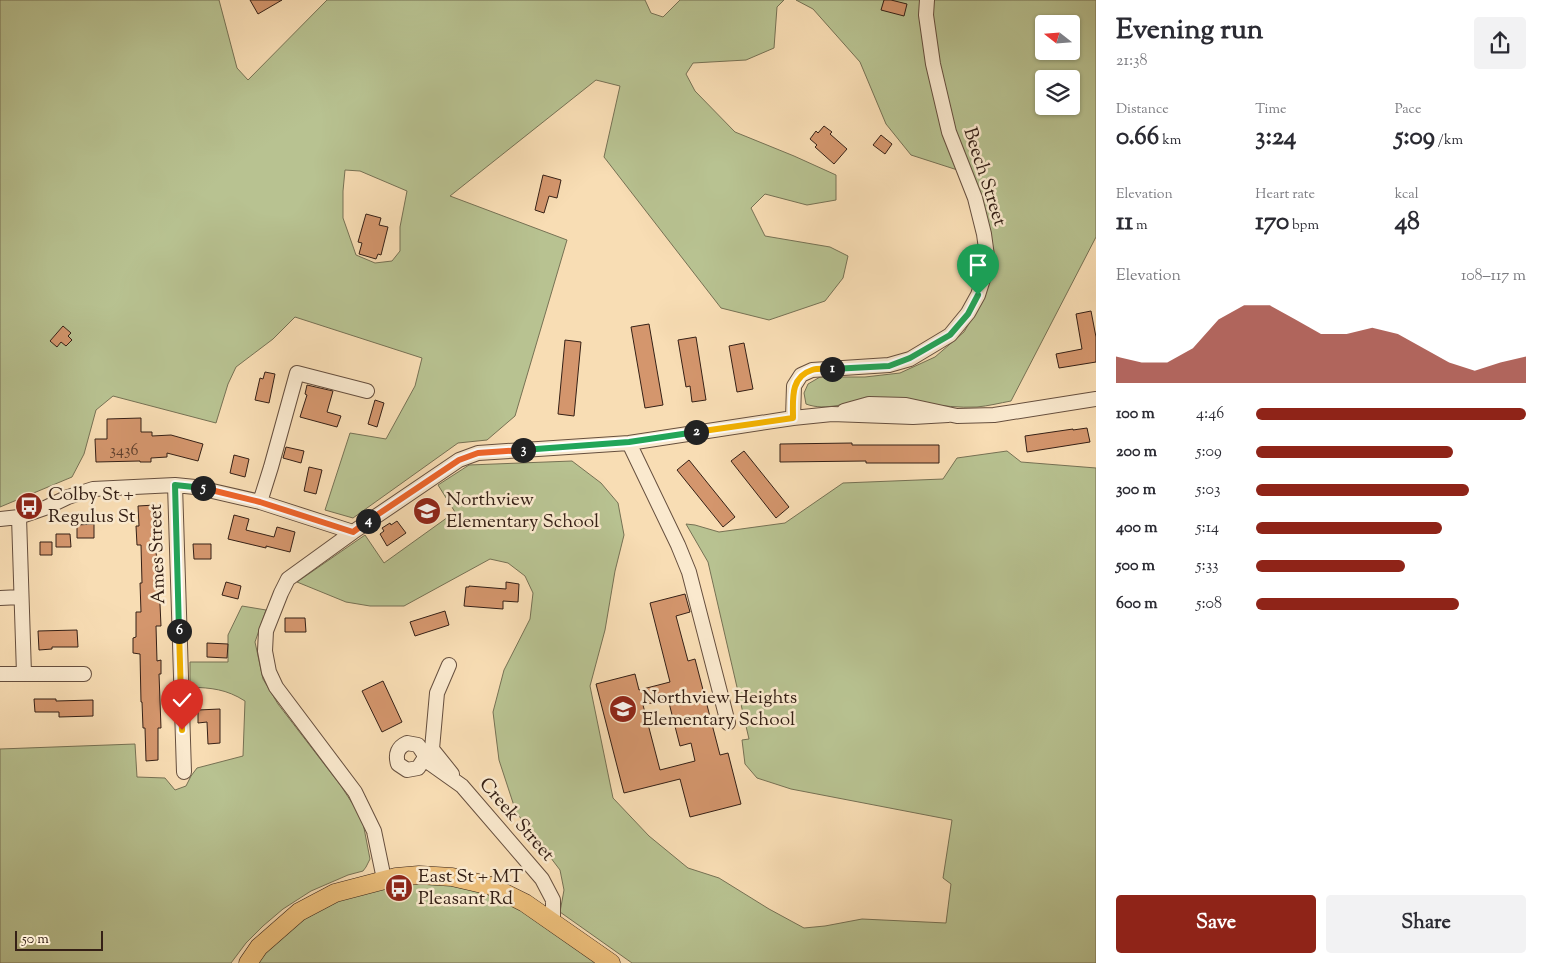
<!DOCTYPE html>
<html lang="en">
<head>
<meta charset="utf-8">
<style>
	:root { --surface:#fff; --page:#f2f2f3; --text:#2b2b33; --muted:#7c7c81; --accent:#8f2418 }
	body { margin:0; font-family:"Sorts Mill Goudy",serif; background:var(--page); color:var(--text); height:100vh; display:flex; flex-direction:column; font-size:19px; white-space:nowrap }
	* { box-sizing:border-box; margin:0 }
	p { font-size:16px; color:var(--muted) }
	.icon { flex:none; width:28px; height:28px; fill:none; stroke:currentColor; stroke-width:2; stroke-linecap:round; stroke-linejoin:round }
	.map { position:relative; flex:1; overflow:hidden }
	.panel { display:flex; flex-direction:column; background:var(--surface); width:450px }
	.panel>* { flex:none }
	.needle { width:32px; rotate:287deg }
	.controls { position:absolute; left:1035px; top:15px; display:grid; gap:10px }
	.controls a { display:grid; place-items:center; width:45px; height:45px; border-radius:5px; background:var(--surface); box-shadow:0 1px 4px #0004; font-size:25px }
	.scale { position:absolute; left:15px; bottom:12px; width:88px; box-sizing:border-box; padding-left:5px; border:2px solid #352016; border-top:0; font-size:14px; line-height:18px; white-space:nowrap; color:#352016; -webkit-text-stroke:4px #fae9ce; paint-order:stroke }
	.pin { position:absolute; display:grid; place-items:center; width:42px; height:42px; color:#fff; margin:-51px -21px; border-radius:50% 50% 50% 0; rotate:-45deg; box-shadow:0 0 5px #0007 }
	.pin .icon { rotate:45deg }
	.km { position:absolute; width:25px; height:25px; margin:-12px; border-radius:50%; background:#222; color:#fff; font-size:14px; line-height:25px; text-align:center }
	.round { display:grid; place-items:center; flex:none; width:52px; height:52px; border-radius:5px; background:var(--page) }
	.summary { display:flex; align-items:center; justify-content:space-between; height:85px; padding:0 20px }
	h1 { font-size:28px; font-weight:700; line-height:38px }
	.figures { display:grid; grid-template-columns:repeat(3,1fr); gap:8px; height:85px; padding:5px 20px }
	.figures div { display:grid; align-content:center }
	.figures b { font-size:25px; font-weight:700 }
	.figures small { font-size:14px; font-weight:400 }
	.figures p { font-size:14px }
	.chart { height:140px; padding:10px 20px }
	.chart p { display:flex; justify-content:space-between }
	.chart svg { width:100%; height:90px; margin-top:5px; fill:var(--accent); opacity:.7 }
	.action { display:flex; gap:10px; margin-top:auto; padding:10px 20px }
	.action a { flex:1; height:58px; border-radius:5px; background:var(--accent); color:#fff; font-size:20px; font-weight:700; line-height:58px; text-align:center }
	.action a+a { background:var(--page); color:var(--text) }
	ul { padding:0 20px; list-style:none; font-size:16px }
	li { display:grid; grid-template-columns:80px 60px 1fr; align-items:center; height:38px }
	li i { height:12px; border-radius:6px; background:var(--accent) }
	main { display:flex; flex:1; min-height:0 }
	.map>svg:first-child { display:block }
</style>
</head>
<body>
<main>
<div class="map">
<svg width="1096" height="963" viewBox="0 0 1096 963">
	<rect width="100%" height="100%" fill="#f8ddb4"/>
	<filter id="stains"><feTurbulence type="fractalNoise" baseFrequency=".004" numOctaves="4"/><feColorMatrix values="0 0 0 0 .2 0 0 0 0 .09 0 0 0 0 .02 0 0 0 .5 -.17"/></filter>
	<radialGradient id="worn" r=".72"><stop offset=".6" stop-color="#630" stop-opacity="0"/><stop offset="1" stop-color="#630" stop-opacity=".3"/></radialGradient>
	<path fill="#b8c291" stroke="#767154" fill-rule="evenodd" d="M 0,0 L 219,0 L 237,68 L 248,80 L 327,0 L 645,0 L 651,13 L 663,17 L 680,0 L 784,0 L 777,7 L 774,48 L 746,60 L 693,63 L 686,74 L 695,91 L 735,132 L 794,156 L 836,175 L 836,200 L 807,205 L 765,194 L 751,208 L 765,236 L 830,247 L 848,256 L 843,278 L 825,301 L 769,320 L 721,308 L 604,157 L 620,86 L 596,80 L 450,196 L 567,240 L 515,416 L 487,440 L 458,443 L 353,518 L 325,510 L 350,433 L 386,439 L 415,386 L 422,358 L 295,317 L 273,339 L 236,367 L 228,384 L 216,423 L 113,396 L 96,410 L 84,454 L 72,477 L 0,507 ZM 345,170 L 360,171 L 407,191 L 400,227 L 400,251 L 392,261 L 375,263 L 356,255 L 343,218 L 343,191 Z
		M 796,0 L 1096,0 L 1096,237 L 1011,401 C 1000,403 988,406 977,407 C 942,409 906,398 870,400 C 849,401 827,412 806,404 L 804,393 L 808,384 L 820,377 L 865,377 L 900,373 L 935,357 L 964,332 L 982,301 L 989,275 L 973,175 L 911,155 L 886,124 L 860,62 L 813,9 ZM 1044,24 L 1071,24 L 1071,51 L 1044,51 ZM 1044,79 L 1071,79 L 1071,106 L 1044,106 Z
		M 1007,451 L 1021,462 L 1096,468 L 1096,963 L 632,963 L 560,912 L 564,890 L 560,870 L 516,812 L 499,760 L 493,712 L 504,670 L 530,619 L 533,593 L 525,576 L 508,563 L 490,559 L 404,606 L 370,606 L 346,602 L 297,582 L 365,535 L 384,563 L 455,512 L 438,485 L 469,465 L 572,461 L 601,483 L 618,503 L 624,535 L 615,571 L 605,630 L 590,686 L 613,798 L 649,836 L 688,868 L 719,878 L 769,909 L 804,928 L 825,926 L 862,919 L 946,923 L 951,884 L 943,878 L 952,820 L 791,789 L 757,778 L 745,764 L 742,740 L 749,739 L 708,562 L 686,524 L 695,525 L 719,532 L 785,523 L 843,483 L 943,479 L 957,458 Z
		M 242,606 L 266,610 L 255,642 L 263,679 L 278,704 L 341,786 L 356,809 L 363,823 L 370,859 L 366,867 L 363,871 L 348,875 L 311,891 L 283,909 L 263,926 L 246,943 L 231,963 L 0,963 L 0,749 L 135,744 L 137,777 L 165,778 L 175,790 L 186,786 L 191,776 L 197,768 L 243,756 L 245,701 C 226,689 212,688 190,687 L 190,662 L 228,662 L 228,635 Z
		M 384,879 L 491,886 L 611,963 L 248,963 L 299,912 Z"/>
	<path fill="#d4966d" stroke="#352016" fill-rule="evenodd" d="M 250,0 L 282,0 L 258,14 Z
		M 884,0 L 891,0 L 907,4 L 904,16 L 881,10 Z
		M 824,126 L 832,132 L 830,134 L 847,149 L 834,164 L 815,147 L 817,145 L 810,139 L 816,131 L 818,133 Z
		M 881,135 L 892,144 L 885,154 L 873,145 Z
		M 543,175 L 561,180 L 557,198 L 549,196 L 544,213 L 535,210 Z
		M 366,214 L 381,218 L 379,225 L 388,227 L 381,255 L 378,254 L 376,259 L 359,254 L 362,243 L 358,242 Z
		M 1091,311 L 1096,337 L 1096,362 L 1059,368 L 1056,354 L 1082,349 L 1076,314 Z
		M 649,324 L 663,405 L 645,408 L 631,327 Z
		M 63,326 L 71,333 L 68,336 L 72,340 L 66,346 L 61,342 L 57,347 L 50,341 Z
		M 696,337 L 706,400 L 692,402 L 690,386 L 686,387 L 678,340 Z
		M 565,340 L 581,342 L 574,416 L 558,414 Z
		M 744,343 L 753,389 L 737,392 L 729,346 Z
		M 265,372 L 275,374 L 269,403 L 255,400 L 260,378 L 263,379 Z
		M 307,385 L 333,391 L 327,412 L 341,416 L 337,427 L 300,417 L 307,395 L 305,394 Z
		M 375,400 L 384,403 L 377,427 L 368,424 Z
		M 141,418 L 141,432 L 152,432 L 152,436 L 171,435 L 203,444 L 198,461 L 167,453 L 167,457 L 151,458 L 151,462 L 140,462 L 140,461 L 96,462 L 95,439 L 107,439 L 107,419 Z
		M 1087,428 L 1090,442 L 1027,452 L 1025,436 L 1073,429 L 1073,430 Z
		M 852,443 L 852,445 L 939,445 L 939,463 L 866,463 L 866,461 L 780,462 L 780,444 Z
		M 286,447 L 304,451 L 301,463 L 283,458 Z
		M 744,451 L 789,507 L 776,518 L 731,461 Z
		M 234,455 L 249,459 L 245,477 L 230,473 Z
		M 689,460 L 735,517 L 723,527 L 677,470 Z
		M 309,467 L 322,470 L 316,494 L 304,491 Z
		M 155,505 L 156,525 L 158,525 L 159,544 L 156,544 L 157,583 L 159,583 L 161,626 L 156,626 L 157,661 L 161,660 L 161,674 L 159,674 L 161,728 L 158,728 L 158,760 L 146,761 L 145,728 L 143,728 L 142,702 L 141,702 L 140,654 L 133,653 L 133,638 L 136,637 L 136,612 L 141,612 L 140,583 L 142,583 L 141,545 L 137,545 L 136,526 L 139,526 L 138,506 Z
		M 234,515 L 249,519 L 246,530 L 274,537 L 277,527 L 295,532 L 290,552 L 266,546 L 266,548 L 228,539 Z
		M 397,521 L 406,533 L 387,546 L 380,534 L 384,531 L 382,528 L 390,523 L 391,525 Z
		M 94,524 L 94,538 L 77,538 L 77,525 Z
		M 56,534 L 70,534 L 71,547 L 56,547 Z
		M 40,542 L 52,542 L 52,555 L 40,555 Z
		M 193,544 L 211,544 L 211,559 L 194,559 Z
		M 226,582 L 241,586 L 238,599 L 222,595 Z
		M 506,582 L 519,584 L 518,602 L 503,601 L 503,609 L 464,606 L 466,587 L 469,587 L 469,586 L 506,589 Z
		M 685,594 L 690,612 L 676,616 L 688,661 L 695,659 L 720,755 L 728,753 L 741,804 L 690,817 L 680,779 L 624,793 L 596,684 L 635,674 L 639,690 L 670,682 L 650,603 ZM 668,699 L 680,746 L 691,743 L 695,761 L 660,770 L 643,705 Z
		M 445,611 L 449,625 L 415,636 L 410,622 Z
		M 285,618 L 305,618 L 306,632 L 285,632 Z
		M 77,630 L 78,647 L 52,647 L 52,649 L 39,650 L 38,631 Z
		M 207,643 L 228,644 L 227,658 L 207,657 Z
		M 383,681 L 402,722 L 382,732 L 362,691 Z
		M 34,699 L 56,699 L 56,701 L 93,700 L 93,716 L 59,717 L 59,712 L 35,712 Z
		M 220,709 L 220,743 L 208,744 L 207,722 L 198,723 L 198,710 Z"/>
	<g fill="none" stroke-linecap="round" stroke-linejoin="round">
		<g stroke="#664f3e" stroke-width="16">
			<path id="minor" d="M 844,411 L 869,404 L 906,405 L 957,416 L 994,415 L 1096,399
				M 793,418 L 794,386 L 801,375 L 812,370 L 889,365 L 910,359 L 950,335 L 968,313 L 978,295 L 984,276 L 987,256 L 984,234 L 975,198 L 949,132 L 933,64 L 926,15 L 927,0
				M 629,443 L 678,545 L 689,572 L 728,723
				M 175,485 L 184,772
				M 260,502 L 271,467 L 297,373 L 367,391
				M 19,517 L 24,674
				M 0,519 L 19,517 L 45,508 L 68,497 L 93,489 L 175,485 L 195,487 L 260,502 L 353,532
				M 0,598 L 21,597
				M 449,665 L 437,693 L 432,749 L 452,774
				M 0,674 L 84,674
				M 424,759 L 418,768 L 407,770 L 398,764 C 395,754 398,747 407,743 L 418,745 L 424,754 L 424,759 L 462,786 L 542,879 L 553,900 L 553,922
				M 384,879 L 374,831 L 355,792 L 276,687 L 269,672 L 265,651 L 266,631 L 281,593 L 288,579 L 353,532 L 459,460 L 478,453 L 629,443 L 793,418 L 832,414 L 913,417 L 948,415"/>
		</g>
		<g stroke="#352016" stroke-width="19">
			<path id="major" d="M 248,963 L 259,947 L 299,912 L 335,893 L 396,877 L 419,875 L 452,877 L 491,886 L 525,903 L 611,963"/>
		</g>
		<use href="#minor" stroke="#fae9ce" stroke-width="14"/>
		<use href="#major" stroke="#ecbe7a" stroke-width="18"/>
	</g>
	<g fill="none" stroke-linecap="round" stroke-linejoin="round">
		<g stroke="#fff" stroke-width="10">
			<path id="split-1" d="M 832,369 L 889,366 L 910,358 L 950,335 L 968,314 L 978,295"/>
		</g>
		<g stroke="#fff" stroke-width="10">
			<path id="split-2" d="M 696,432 L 793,418 C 793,399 790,377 812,370 C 818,368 826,369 832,369"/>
		</g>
		<g stroke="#fff" stroke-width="10">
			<path id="split-3" d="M 523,450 L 629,442 L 696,432"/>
		</g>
		<g stroke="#fff" stroke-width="10">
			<path id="split-4" d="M 368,521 L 459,460 L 478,453 L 523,450"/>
		</g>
		<g stroke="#fff" stroke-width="10">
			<path id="split-5" d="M 203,488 L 260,502 L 353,532 L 368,521"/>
		</g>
		<g stroke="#fff" stroke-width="10">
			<path id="split-6" d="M 179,631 L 175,485 L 203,488"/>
		</g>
		<g stroke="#fff" stroke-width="10">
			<path id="split-7" d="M 179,631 L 182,730"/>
		</g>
		<use href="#split-1" stroke="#22a559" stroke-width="6"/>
		<use href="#split-2" stroke="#f5b400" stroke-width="6"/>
		<use href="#split-3" stroke="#22a559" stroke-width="6"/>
		<use href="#split-4" stroke="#f0652b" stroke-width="6"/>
		<use href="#split-5" stroke="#f0652b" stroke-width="6"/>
		<use href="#split-6" stroke="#22a559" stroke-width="6"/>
		<use href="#split-7" stroke="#f5b400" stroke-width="6"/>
	</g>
	<defs>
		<g id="bus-disc" transform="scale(1.4375)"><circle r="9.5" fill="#8f2418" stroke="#fae9ce"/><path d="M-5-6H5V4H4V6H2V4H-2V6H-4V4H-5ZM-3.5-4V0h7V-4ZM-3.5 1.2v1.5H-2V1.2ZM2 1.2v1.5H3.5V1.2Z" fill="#fff"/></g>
		<g id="school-disc" transform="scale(1.4375)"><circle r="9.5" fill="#8f2418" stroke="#fae9ce"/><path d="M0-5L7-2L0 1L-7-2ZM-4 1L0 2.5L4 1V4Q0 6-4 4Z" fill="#fff"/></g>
	</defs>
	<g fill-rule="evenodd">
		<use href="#bus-disc" x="29" y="506"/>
		<use href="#school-disc" x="427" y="511"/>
		<use href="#school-disc" x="623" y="709"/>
		<use href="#bus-disc" x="399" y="888"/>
	</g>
	<g text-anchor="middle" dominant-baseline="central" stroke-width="5" stroke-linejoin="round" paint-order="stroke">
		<g font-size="16" fill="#5d3e2c">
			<text x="124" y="451">3436</text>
		</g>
		<g font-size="19" fill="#352016" stroke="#fae9ce">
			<text transform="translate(984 177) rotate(72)">Beech Street</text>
			<text transform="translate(158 554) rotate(-92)">Ames Street</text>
			<text transform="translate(516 820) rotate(49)">Creek Street</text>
		</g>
		<g font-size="19" fill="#352016" stroke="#fae9ce" text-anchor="start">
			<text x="48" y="495">Colby St +<tspan x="48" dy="22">Regulus St</tspan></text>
			<text x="446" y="500">Northview<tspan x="446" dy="22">Elementary School</tspan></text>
			<text x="642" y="698">Northview Heights<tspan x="642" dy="22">Elementary School</tspan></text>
			<text x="418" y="877">East St + MT<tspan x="418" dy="22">Pleasant Rd</tspan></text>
		</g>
	</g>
	<rect width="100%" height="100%" filter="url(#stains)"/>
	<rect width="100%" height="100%" fill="url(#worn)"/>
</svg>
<div class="controls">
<a><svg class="needle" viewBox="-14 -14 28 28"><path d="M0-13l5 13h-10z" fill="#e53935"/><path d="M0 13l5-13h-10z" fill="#7c7c81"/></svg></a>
<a><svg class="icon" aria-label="layers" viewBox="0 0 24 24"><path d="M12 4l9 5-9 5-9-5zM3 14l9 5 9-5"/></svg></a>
</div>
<div class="scale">50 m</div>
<div class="pin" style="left:978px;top:295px;background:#1e9e55"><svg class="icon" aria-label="arrive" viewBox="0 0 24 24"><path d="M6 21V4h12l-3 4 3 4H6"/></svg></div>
<div class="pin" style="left:182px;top:730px;background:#d93025"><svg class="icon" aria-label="check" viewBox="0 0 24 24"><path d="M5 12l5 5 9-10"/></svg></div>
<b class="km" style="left:832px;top:369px">1</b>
<b class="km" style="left:696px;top:432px">2</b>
<b class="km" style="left:523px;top:450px">3</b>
<b class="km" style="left:368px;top:521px">4</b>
<b class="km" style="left:203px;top:488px">5</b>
<b class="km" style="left:179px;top:631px">6</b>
</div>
<section class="panel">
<div class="summary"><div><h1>Evening run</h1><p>21:38</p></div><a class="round"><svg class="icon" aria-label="share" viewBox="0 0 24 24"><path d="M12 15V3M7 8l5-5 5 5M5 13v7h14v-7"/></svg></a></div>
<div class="figures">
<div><p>Distance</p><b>0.66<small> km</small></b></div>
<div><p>Time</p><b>3:24</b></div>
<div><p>Pace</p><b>5:09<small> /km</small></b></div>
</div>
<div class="figures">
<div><p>Elevation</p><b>11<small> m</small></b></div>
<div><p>Heart rate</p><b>170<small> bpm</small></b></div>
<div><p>kcal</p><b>48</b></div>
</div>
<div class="chart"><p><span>Elevation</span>108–117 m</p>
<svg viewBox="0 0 160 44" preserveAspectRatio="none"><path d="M0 44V31L10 34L20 34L30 27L40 13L50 6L60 6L70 13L80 20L90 20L100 17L110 20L120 27L130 34L140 38L150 34L160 31V44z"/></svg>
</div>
<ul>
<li><b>100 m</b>4:46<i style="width:100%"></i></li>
<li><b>200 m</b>5:09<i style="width:73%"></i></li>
<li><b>300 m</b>5:03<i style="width:79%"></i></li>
<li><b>400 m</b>5:14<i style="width:69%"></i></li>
<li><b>500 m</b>5:33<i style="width:55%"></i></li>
<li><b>600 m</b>5:08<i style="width:75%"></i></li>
</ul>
<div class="action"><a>Save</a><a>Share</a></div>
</section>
</main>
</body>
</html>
